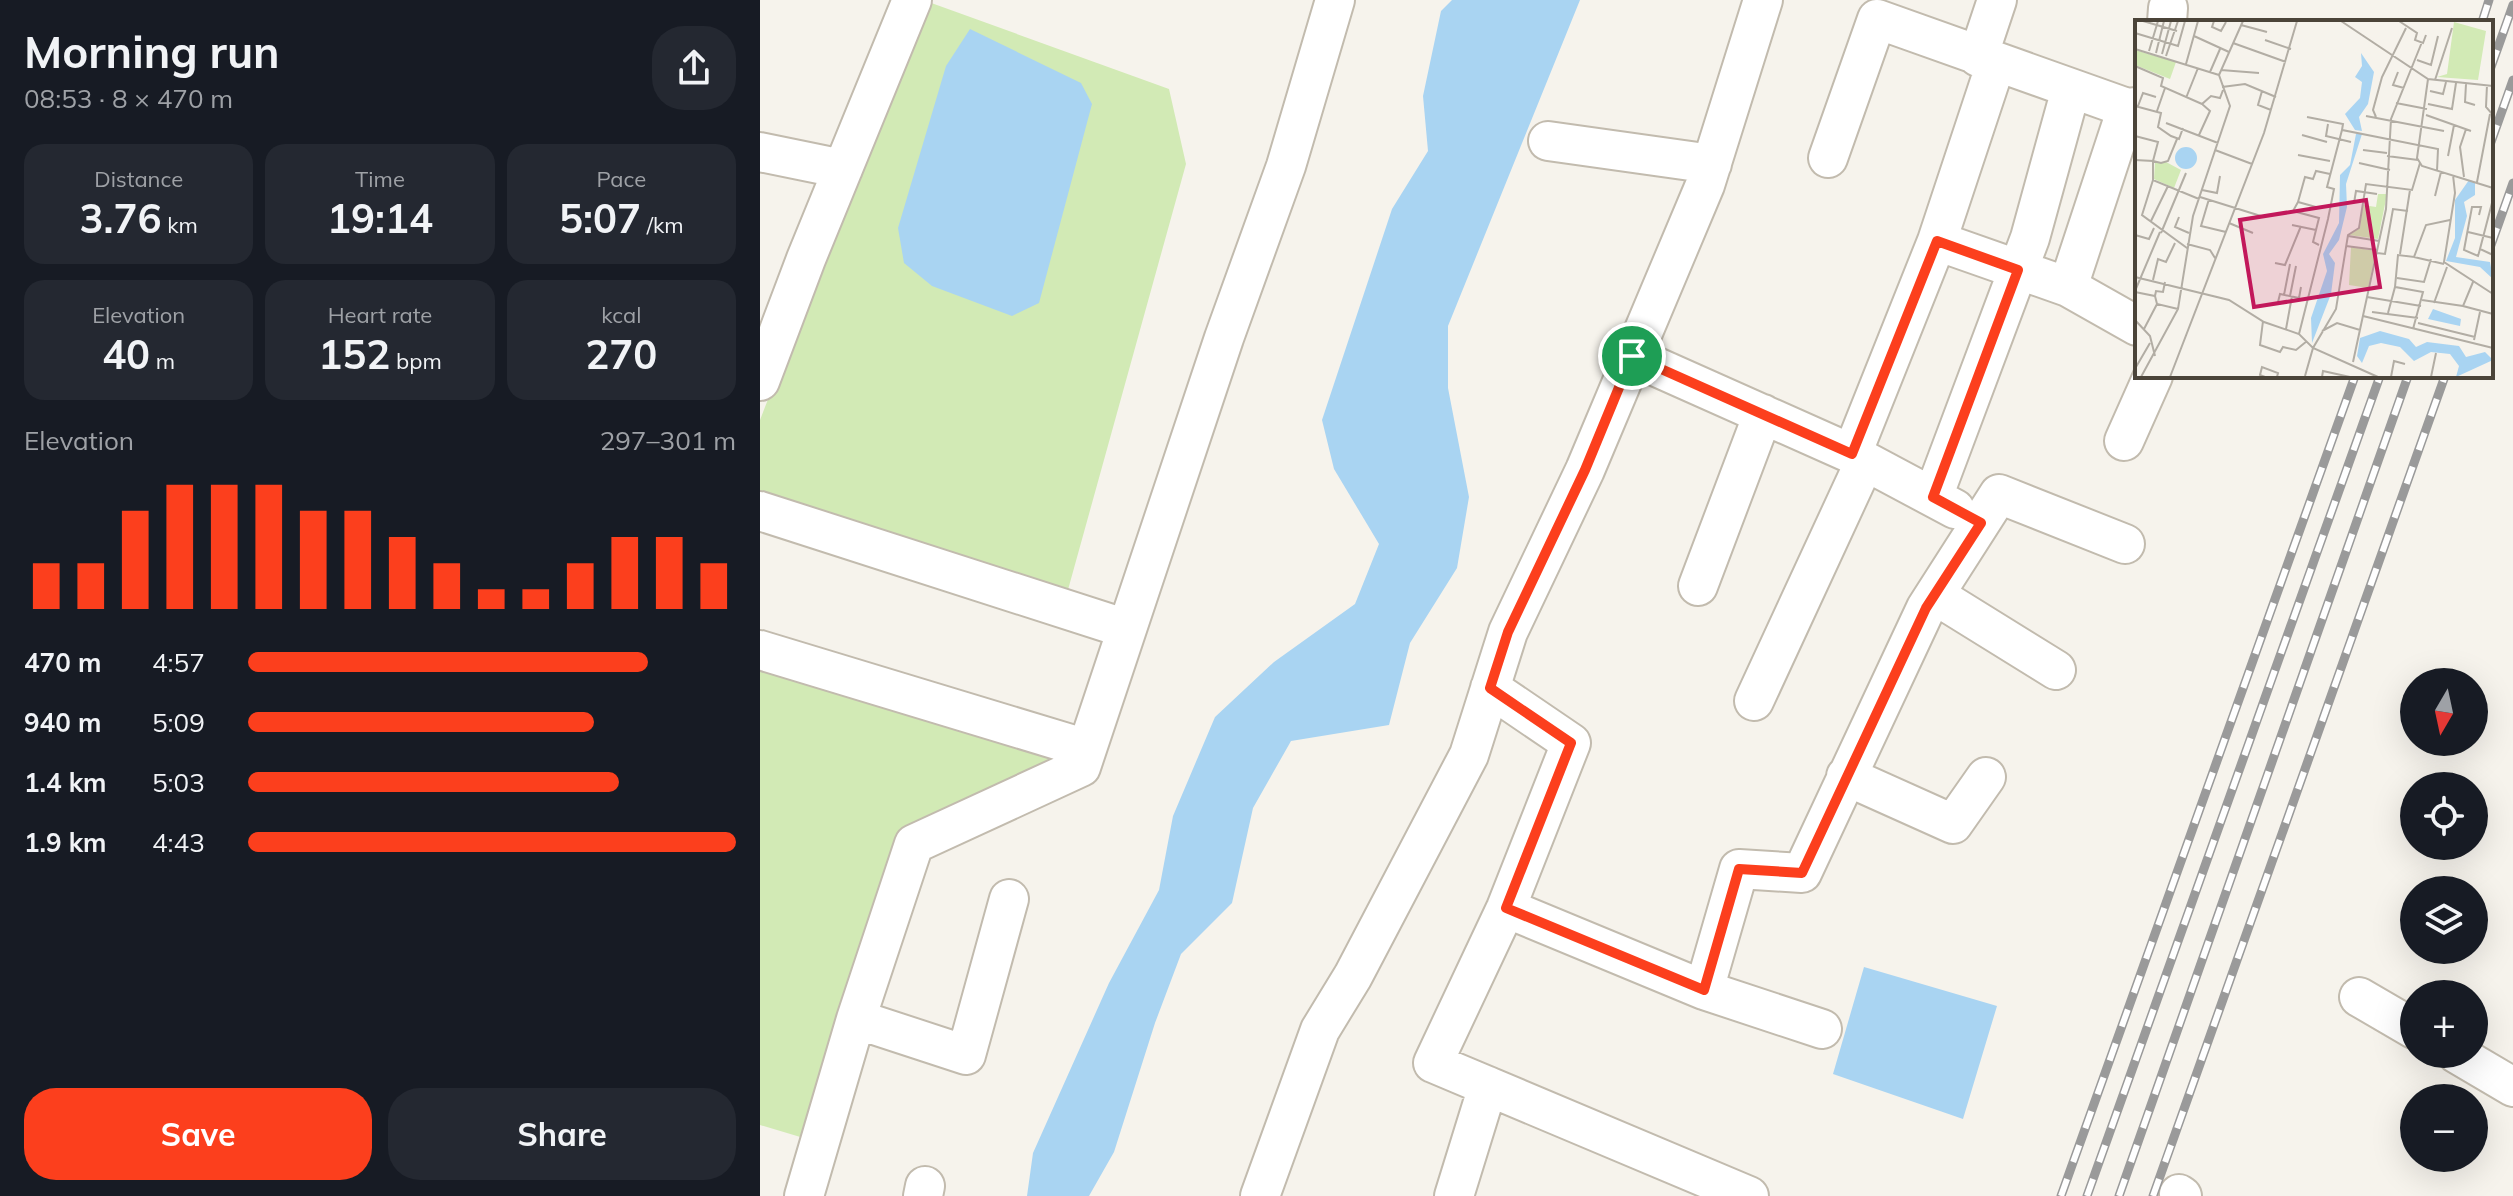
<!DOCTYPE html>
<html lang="en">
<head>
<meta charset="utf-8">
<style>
	:root { --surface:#171b24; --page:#242831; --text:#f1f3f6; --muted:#9ea1a6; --accent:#fc3f1d }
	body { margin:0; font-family:Mulish,sans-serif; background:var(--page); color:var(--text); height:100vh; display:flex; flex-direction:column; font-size:30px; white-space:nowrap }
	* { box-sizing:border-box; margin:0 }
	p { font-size:26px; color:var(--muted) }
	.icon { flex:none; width:44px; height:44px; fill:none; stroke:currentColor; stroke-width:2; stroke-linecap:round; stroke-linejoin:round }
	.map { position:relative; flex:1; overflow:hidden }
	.panel { display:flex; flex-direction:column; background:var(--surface); width:760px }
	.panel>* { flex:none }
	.needle { width:52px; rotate:189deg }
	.tools { position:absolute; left:1640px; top:668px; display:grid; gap:16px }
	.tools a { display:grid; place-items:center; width:88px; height:88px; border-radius:50%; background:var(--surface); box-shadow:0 8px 32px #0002; font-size:40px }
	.pin { position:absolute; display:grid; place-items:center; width:68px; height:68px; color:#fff; margin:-34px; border:4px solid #fff; border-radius:50%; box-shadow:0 2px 8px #0007 }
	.round { display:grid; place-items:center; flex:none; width:84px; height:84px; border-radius:32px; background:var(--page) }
	.headline { display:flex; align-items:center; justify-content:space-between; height:136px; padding:0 24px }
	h1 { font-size:44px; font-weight:700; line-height:60px }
	.metrics { display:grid; grid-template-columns:repeat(3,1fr); gap:12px; height:136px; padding:8px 24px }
	.metrics div { display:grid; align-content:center; border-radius:20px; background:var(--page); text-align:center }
	.metrics b { font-size:40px; font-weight:700 }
	.metrics small { font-size:22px; font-weight:400 }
	.metrics p { font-size:22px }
	.chart { height:224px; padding:16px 24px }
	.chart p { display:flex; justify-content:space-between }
	.chart svg { width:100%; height:144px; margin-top:8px; stroke:var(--accent); stroke-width:6 }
	.cta { display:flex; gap:16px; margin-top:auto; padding:16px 24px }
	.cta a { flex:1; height:92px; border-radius:32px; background:var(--accent); color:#fff; font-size:32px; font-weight:700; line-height:92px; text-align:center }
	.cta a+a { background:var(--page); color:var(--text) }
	ul { padding:0 24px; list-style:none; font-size:26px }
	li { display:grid; grid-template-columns:128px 96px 1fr; align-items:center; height:60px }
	li i { height:20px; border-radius:10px; background:var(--accent) }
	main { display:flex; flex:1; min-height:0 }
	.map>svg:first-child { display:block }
</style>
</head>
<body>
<main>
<section class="panel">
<div class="headline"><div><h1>Morning run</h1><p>08:53 · 8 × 470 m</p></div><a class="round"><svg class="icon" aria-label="share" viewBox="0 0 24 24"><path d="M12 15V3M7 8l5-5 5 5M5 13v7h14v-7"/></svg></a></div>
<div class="metrics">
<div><p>Distance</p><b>3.76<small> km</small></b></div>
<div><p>Time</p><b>19:14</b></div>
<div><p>Pace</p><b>5:07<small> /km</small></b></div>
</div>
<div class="metrics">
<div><p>Elevation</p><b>40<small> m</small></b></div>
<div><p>Heart rate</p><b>152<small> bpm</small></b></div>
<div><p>kcal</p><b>270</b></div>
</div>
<div class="chart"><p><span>Elevation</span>297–301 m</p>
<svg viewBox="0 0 160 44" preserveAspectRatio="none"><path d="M5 44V30M15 44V30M25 44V14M35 44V6M45 44V6M55 44V6M65 44V14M75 44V14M85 44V22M95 44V30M105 44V38M115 44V38M125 44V30M135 44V22M145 44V22M155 44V30"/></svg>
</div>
<ul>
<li><b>470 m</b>4:57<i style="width:82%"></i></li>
<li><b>940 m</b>5:09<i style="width:71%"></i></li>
<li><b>1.4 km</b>5:03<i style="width:76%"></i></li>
<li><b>1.9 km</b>4:43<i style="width:100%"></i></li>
</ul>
<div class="cta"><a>Save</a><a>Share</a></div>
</section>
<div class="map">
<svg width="1753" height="1196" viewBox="0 0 1753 1196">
	<rect width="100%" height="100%" fill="#f6f3ec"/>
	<path fill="#d2eab5" d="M 163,0 L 409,89 L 426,164 L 306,597 L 0,502 L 0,420 Z
		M 0,666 L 310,764 L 146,838 L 47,1139 L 0,1125 Z"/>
	<path fill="#a9d4f2" d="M 692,0 L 820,0 L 688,326 L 688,388 L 709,497 L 697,568 L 650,643 L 629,725 L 531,741 L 493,808 L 472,903 L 421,954 L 395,1023 L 354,1152 L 329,1196 L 267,1196 L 273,1153 L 349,983 L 399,890 L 413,816 L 455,717 L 514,662 L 595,604 L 619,544 L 574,469 L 562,420 L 632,209 L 668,151 L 663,96 L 681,11 Z
		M 210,29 L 321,83 L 332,104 L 279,303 L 252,316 L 172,286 L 144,263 L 138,228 L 186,66 Z
		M 1104,967 L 1237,1006 L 1203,1119 L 1073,1074 Z"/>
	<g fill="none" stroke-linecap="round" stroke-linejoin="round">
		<g stroke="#c2bbae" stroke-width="42">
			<path id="street" d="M 1407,22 L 1408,8
				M 1218,57 L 1237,0
				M 788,141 L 952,164
				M 0,152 L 83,169
				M 1068,158 L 1117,19 L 1367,108 L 1377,107
				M 1177,241 L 1308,287 L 1377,326
				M 1308,287 L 1367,108
				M 872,356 L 1092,454 L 1195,509
				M 0,381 L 46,259 L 152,0
				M 1364,441 L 1393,376
				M 1092,454 L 1177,241 L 1236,63
				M 1173,497 L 1270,238 L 1311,89
				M 0,511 L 367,629
				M 938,586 L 1003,414
				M 1175,595 L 1296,670
				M 0,650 L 327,749
				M 730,688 L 811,743 L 746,908 L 673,1063 L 989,1196
				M 994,701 L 1105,461
				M 1086,776 L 1193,824 L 1226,777
				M 746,908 L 944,990 L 1062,1029
				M 944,990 L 979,869 L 1042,873 L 1166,608 L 1239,494 L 1365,544
				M 1599,997 L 1654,1029
				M 96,1019 L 206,1055 L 249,899
				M 1697,1054 L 1753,1087
				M 1419,1194 L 1422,1196
				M 44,1196 L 96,1019 L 154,844 L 321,767 L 464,338 L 526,166 L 575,0
				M 163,1196 L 165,1186
				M 500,1196 L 560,1030 L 593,976 L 709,755 L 748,632 L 825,470 L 945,185 L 1003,0
				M 694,1196 L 728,1086"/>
		</g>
		<use href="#street" stroke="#fff" stroke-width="38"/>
		<g stroke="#9a9a9a" stroke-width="9">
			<path id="rail" d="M 1722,22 L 1729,0
				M 1731,67 L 1753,5
				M 1731,142 L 1753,80
				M 1731,245 L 1753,183
				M 1301,1196 L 1595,376
				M 1327,1196 L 1620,376
				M 1359,1196 L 1648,376
				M 1393,1196 L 1685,376"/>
		</g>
		<use href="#rail" stroke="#fff" stroke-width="6" stroke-dasharray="18" stroke-linecap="butt"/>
	</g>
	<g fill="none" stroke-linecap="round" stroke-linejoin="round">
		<g stroke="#fff" stroke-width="16">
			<path id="route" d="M 1177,241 L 1258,270 L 1173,497 L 1221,523 L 1166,608 L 1042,873 L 979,869 L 944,990 L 746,908 L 811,743 L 730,688 L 748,632 L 825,470 L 872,356 L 1092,454 Z"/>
		</g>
		<use href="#route" stroke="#fc3f1d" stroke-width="10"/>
	</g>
	<g transform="translate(1375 20)">
		<rect width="358" height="358" fill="#f6f3ec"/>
		<path d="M 319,2 L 351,11 L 343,60 L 302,57 L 312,54 ZM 0,30 L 41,42 L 35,59 L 0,45 ZM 31,142 L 46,150 L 39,168 L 19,159 L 20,143 ZM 243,174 L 252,174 L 243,219 L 214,215 L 225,208 L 228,185 L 241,187 ZM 216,227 L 241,231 L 233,268 L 214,265 Z" fill="#d2eab5"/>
		<path d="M 226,33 L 239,52 L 233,84 L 224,97 L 227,111 L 220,110 L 210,94 L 225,78 L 227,62 L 220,57 L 227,46 ZM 221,114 L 227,114 L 211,164 L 212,187 L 204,220 L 194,234 L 200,243 L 196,274 L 177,323 L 176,298 L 192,251 L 188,234 L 204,203 L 205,155 L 215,145 ZM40 138a11 11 0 1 1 22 0a11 11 0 1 1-22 0ZM 334,160 L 340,162 L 340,175 L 329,182 L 332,196 L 321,237 L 355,242 L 358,259 L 345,247 L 311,241 L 320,218 L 320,180 ZM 298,289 L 326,299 L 325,306 L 293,299 ZM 245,311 L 274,319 L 281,327 L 292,322 L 324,326 L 331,337 L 350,332 L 358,340 L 321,357 L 324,346 L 315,334 L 296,332 L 279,341 L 265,327 L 246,323 L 234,326 L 227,343 L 222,336 L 225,318 Z" fill="#a9d4f2"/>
		<path fill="none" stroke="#b2ada4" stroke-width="2" d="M 8,1 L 42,11M 79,1 L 77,7 L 86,11 L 91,2M 206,1 L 293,59 L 358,66M 264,1 L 282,13 L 280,20 L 288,23 L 291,15M 106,5 L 132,12M 0,13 L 43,26 L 50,1M 59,16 L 94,32M 130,20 L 156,29M 98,23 L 151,42M 0,29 L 84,55M 14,31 L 23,1M 21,33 L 29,1M 27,34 L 36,1M 31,36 L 43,1M 282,40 L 296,45 L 303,16M 51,44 L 63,1M 0,46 L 28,58 L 26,66 L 67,84 L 76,76 L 85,78 L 88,70M 86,50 L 124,53M 75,52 L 85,29M 263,52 L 258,65 L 269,68M 293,59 L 282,138 L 287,146 L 358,168M 300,60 L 317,8M 331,64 L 330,82 L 340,85M 352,65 L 351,87 L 358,95M 87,67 L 110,64 L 141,77M 127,71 L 123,85 L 136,90M 295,71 L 308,74 L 311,62M 51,78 L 63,48M 261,83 L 292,89M 293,84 L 317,89 L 321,63M 0,86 L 26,93 L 23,107 L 36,116 L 44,119 L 48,108M 3,86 L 8,73 L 21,77M 22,91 L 30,68M 291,95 L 336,111M 231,96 L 309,111M 172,97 L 208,104 L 207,110M 241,97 L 238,90 L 247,57 L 271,8M 31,103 L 83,123M 193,104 L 191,116 L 216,122M 64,115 L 75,91 L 67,84M 167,115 L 192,122M 0,116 L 23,122 L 18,141 L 26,143 L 33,141 L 42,119M 80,130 L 117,144M 228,130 L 252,133M 163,135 L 195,141M 252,136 L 283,140M 313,136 L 319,105M 0,140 L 18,141 L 18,160M 224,143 L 255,150M 318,155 L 320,173 L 309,242 L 358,274M 329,157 L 325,127 L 331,109M 342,162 L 355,94M 67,170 L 82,173 L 85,156M 300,176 L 306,152M 65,177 L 129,197M 74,179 L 66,206 L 91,212M 358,179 L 345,229 L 358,235M 163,182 L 170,157 L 178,159 L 181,151 L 195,154M 219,183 L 221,171 L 242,174M 181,187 L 163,182 L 158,191 L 184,198 L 178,222 L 184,225M 344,195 L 346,187 L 337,187 L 329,230 L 343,236 L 345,229M 44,197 L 40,207 L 54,213M 16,201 L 33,166M 94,203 L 118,213M 157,205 L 181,210M 333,212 L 358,218M 26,213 L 51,153M 0,215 L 14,219 L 19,208M 213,216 L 244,221M 52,224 L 75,230 L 80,238M 211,226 L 242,230M 52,228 L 7,195 L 18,160 L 64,179M 242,233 L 250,234 L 258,189 L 273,191M 265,234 L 275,170M 279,237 L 309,244M 140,243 L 150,245 L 166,206M 0,257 L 94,280 L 129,302 L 164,314 L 178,328 L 243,357M 262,258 L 289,262 L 296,239M 18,260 L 23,239 L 31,242 L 40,223M 338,262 L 328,286 L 358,294M 260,267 L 263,235 L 279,237 L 291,205 L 315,200M 0,271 L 25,212M 0,272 L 20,276 L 21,271 L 28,272 L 30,262M 149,275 L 155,244M 20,276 L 22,284 L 43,289M 155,276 L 161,246M 232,277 L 286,286M 287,280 L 328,286M 143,282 L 145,274 L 164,278 L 166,267M 299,283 L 312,247M 237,292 L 283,298M 253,293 L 260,267 L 288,272 L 278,309M 228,296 L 358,328M 0,300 L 15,316 L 20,336M 128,301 L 125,325 L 145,332 L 148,327 L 161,330 L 172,321M 283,303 L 340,317M 9,309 L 22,284M 151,309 L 157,276M 187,311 L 202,303 L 225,310M 164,314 L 193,199 L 199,169 L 192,167 L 207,110 L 303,129 L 302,151M 339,320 L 345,292M 218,342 L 251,189 L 256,99 L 287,22M 1,347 L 15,323M 170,356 L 178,328 L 201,289 L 213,215 L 224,208 L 231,164 L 277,170 L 285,143M 6,357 L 43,289 L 58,196 L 95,86 L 84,55 L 108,1M 35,357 L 129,113 L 162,1M 130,357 L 125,355 L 127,347 L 143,353 L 142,357M 187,357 L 188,351 L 215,357M 256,357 L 259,341 L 270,344M 296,357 L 301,333"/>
		<path fill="#c2185b" fill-opacity="0.15" stroke="#c2185b" stroke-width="4" d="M 231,180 L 245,267 L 119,287 L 105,200 Z"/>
		<rect width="358" height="358" fill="none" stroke="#4b4439" stroke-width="4"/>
	</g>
</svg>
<div class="tools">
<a><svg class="needle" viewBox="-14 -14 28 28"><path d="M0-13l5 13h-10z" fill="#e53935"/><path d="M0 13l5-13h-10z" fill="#9ea1a6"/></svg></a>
<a><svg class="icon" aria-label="locate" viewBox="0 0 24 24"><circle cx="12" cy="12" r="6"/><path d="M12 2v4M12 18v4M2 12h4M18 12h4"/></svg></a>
<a><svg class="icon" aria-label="layers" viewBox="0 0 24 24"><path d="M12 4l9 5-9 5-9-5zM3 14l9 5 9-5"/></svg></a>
<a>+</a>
<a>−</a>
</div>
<div class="pin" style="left:872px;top:356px;background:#1e9e55"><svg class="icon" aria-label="arrive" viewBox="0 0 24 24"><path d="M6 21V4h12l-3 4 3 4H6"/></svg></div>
</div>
</main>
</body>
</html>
